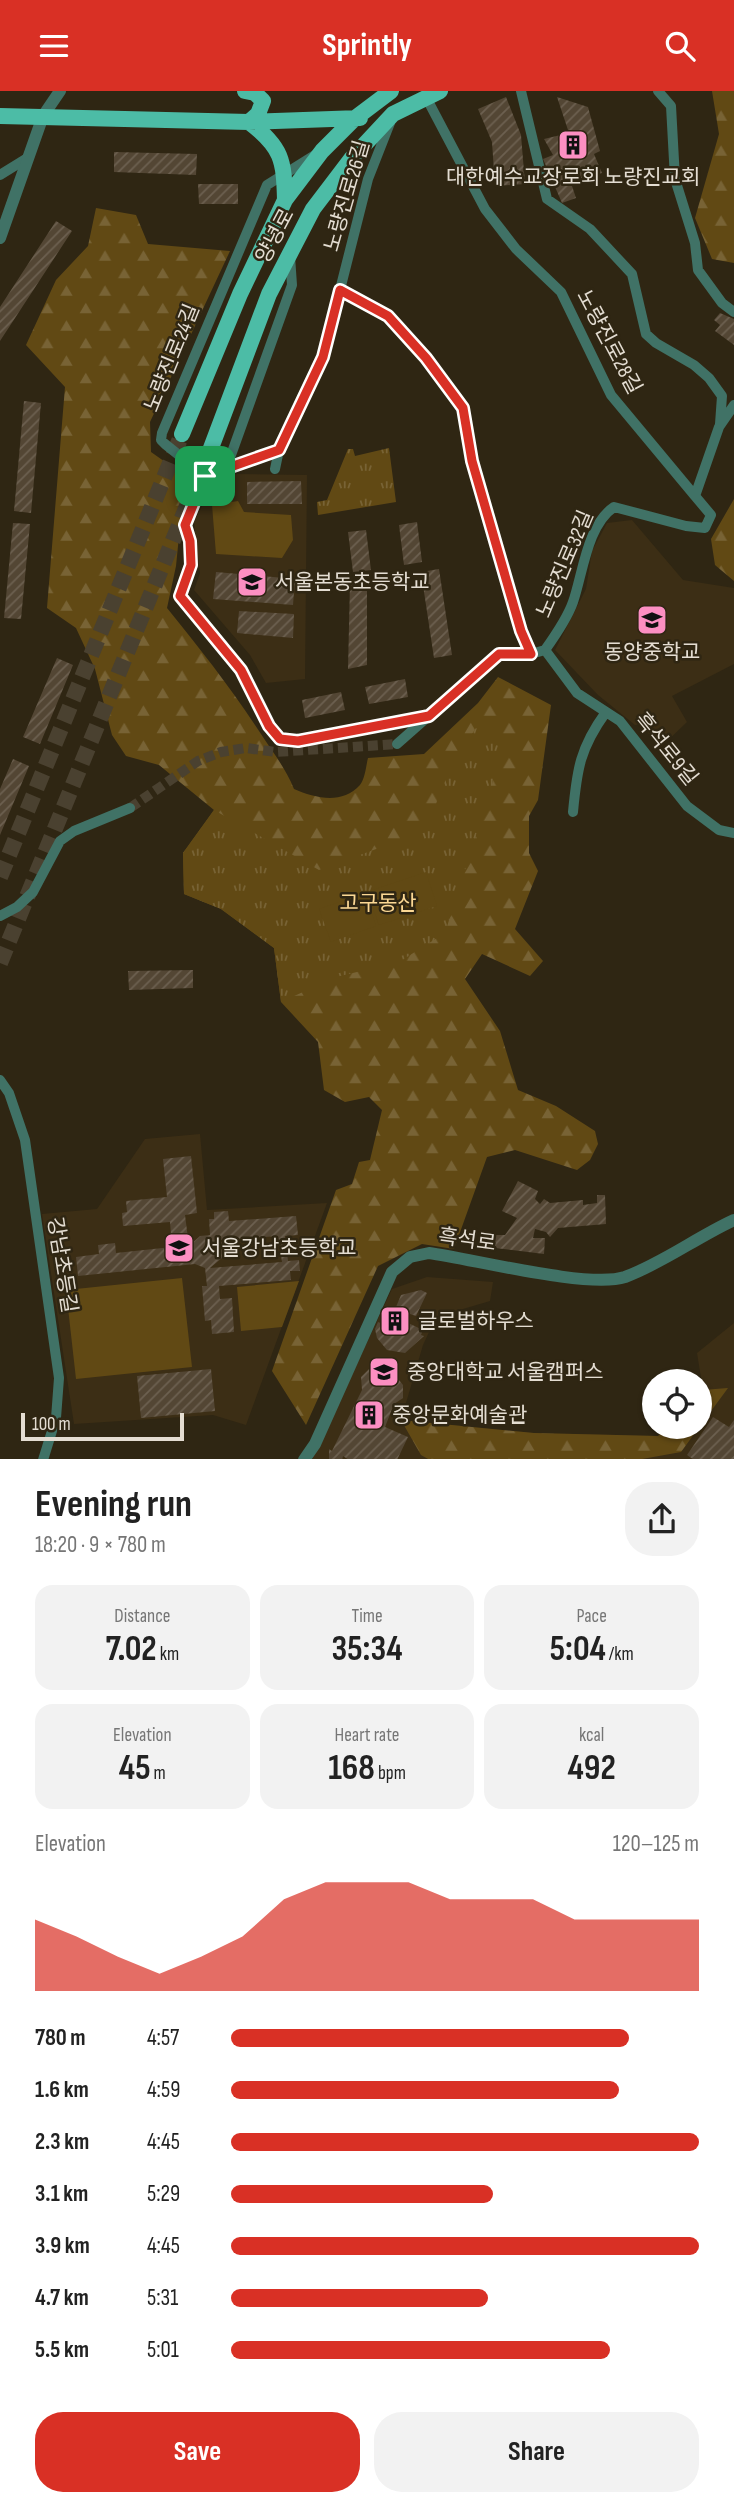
<!DOCTYPE html>
<html lang="en">
<head>
<meta charset="utf-8">
<style>
	:root { --surface:#fff; --page:#f2f2f2; --text:#222; --muted:#767676; --accent:#d93025 }
	body { margin:0; font-family:"Sofia Sans Condensed","Noto Sans KR",sans-serif; background:var(--page); color:var(--text); height:100vh; display:flex; flex-direction:column; font-size:26px; white-space:nowrap }
	* { box-sizing:border-box; margin:0 }
	p { font-size:23px; color:var(--muted) }
	.icon { flex:none; width:38px; height:38px; fill:none; stroke:currentColor; stroke-width:2; stroke-linecap:round; stroke-linejoin:round }
	.map { position:relative; height:1368px; overflow:hidden }
	.details { display:flex; flex-direction:column; background:var(--surface); flex:1 }
	.details>* { flex:none }
	.buttons { position:absolute; left:642px; top:1278px; display:grid; gap:14px }
	.buttons a { display:grid; place-items:center; width:70px; height:70px; border-radius:50%; background:var(--surface); box-shadow:0 2px 5px #0004; font-size:35px }
	.scale { position:absolute; left:21px; bottom:18px; width:163px; box-sizing:border-box; padding-left:7px; border:4px solid #e4ddd2; border-top:0; font-size:19px; line-height:24px; white-space:nowrap; color:#e4ddd2; -webkit-text-stroke:5px #2f2613; paint-order:stroke }
	.pin { position:absolute; display:grid; place-items:center; width:60px; height:60px; color:#fff; margin:-30px; border-radius:14px; box-shadow:0 4px 10px #0006 }
	.round { display:grid; place-items:center; flex:none; width:74px; height:74px; border-radius:28px; background:var(--page) }
	.head { display:flex; align-items:center; justify-content:space-between; height:119px; padding:0 35px }
	h1 { font-size:38px; font-weight:700; line-height:52px }
	.stats { display:grid; grid-template-columns:repeat(3,1fr); gap:10px; height:119px; padding:7px 35px }
	.stats div { display:grid; align-content:center; border-radius:18px; background:var(--page); text-align:center }
	.stats b { font-size:35px; font-weight:700 }
	.stats small { font-size:19px; font-weight:400 }
	.stats p { font-size:19px }
	.chart { height:196px; padding:14px 35px }
	.chart p { display:flex; justify-content:space-between }
	.chart svg { width:100%; height:126px; margin-top:7px; fill:var(--accent); opacity:.7 }
	.button { display:flex; gap:14px; margin-top:auto; padding:14px 35px }
	.button a { flex:1; height:80px; border-radius:28px; background:var(--accent); color:#fff; font-size:28px; font-weight:700; line-height:80px; text-align:center }
	.button a+a { background:var(--page); color:var(--text) }
	ul { padding:0 35px; list-style:none; font-size:23px }
	li { display:grid; grid-template-columns:112px 84px 1fr; align-items:center; height:52px }
	li i { height:18px; border-radius:9px; background:var(--accent) }
	header { display:flex; justify-content:space-between; align-items:center; height:91px; padding:0 35px; background:var(--accent); color:#fff; font-size:32px; font-weight:700 }
	.map>svg:first-child { display:block }
</style>
</head>
<body>
<header><svg class="icon" aria-label="menu" viewBox="0 0 24 24"><path d="M4 6h16M4 12h16M4 18h16"/></svg>Sprintly<svg class="icon" aria-label="search" viewBox="0 0 24 24"><circle cx="10" cy="10" r="6"/><path d="M15 15l6 6"/></svg></header>
<div class="map">
<svg width="734" height="1369" viewBox="0 0 734 1369">
	<defs>
		<pattern id="forest-firs" width="22" height="20" patternUnits="userSpaceOnUse" patternTransform="scale(1.75)"><rect width="22" height="20" fill="#614914"/><path d="M5 1l3.5 6h-7zM16 11l3.5 6h-7z" fill="#786335"/></pattern>
		<pattern id="park-tufts" width="24" height="20" patternUnits="userSpaceOnUse" patternTransform="scale(1.75)"><rect width="24" height="20" fill="#614914"/><path d="M3 7l-1-3M5 7V3M7 7l1-3M15 17l-1-3M17 17v-4M19 17l1-3" fill="none" stroke="#786335"/></pattern>
		<pattern id="building-hatch" width="6" height="6" patternUnits="userSpaceOnUse" patternTransform="scale(1.75)"><rect width="6" height="6" fill="#534634"/><path d="M-1 1l2-2M0 6l6-6M5 7l2-2" fill="none" stroke="#6c6050"/></pattern>
	</defs>
	<rect width="100%" height="100%" fill="#2f2613"/>
	<path fill="#3c2e15" d="M 231,383 L 307,384 L 305,588 L 266,592 L 250,564 L 194,499 L 200,482 L 194,431 L 206,407 Z
		M 632,429 L 683,489 L 734,497 L 734,573 L 672,605 L 687,631 L 660,657 L 641,633 L 635,634 L 598,604 L 555,559 L 586,498 L 592,460 L 607,432 Z
		M 200,1043 L 207,1119 L 327,1112 L 246,1334 L 213,1324 L 74,1333 L 42,1123 L 97,1118 L 145,1048 Z
		M 427,1186 L 493,1191 L 490,1210 L 436,1226 L 423,1254 L 401,1329 L 534,1342 L 658,1345 L 668,1335 L 700,1335 L 700,1302 L 703,1299 L 697,1262 L 734,1232 L 734,1368 L 312,1369 L 392,1198 Z"/>
	<path fill="url(#forest-firs)" d="M 712,0 L 734,0 L 734,172 L 712,168 L 695,127 L 719,43 Z
		M 96,117 L 136,124 L 148,153 L 230,160 L 150,331 L 151,361 L 185,385 L 176,475 L 167,517 C 201,559 231,597 261,643 C 273,662 285,676 294,698 C 315,707 342,714 360,694 C 365,688 366,675 368,667 L 424,663 L 478,612 L 498,586 L 551,614 L 538,709 L 529,725 L 529,762 L 538,780 L 515,838 L 543,870 L 530,885 L 482,863 L 465,888 L 500,940 L 518,999 L 556,1015 L 595,1040 L 598,1053 L 590,1069 L 577,1079 L 515,1059 L 487,1066 L 454,1158 L 422,1153 L 378,1175 L 306,1334 L 272,1280 L 336,1099 L 352,1093 L 359,1071 L 370,1069 L 382,1019 L 369,1006 L 345,1011 L 324,999 L 318,951 L 281,911 L 274,857 L 221,818 L 184,803 L 183,762 L 214,719 L 159,674 L 126,665 L 112,644 L 95,578 L 76,537 L 47,517 L 65,296 L 26,254 L 56,189 L 88,155 Z
		M 734,408 L 734,490 L 715,474 L 711,448 Z
		M 728,1297 L 700,1335 L 700,1302 L 703,1299 Z
		M 401,1329 L 534,1342 L 658,1345 L 668,1335 L 700,1335 L 681,1361 L 642,1368 L 430,1369 L 421,1364 Z"/>
	<path fill="url(#park-tufts)" d="M 389,357 L 396,411 L 318,424 L 317,411 L 327,409 L 348,358 L 353,358 L 355,365 Z
		M 476,637 L 500,648 L 496,681 L 445,842 L 399,871 L 336,886 L 281,911 L 274,857 L 221,818 L 184,803 L 183,762 L 214,719 L 319,779 L 425,740 L 452,673 Z"/>
	<path fill="#614914" d="M 238,410 L 244,421 L 291,424 L 293,449 L 282,467 L 216,463 L 212,414 Z
		M 426,781 L 437,815 L 379,834 L 367,801 Z
		M 365,802 L 376,835 L 331,851 L 319,818 Z
		M 182,1187 L 192,1276 L 76,1288 L 66,1199 Z
		M 299,1190 L 282,1236 L 241,1240 L 237,1196 Z"/>
	<path fill="url(#building-hatch)" fill-rule="evenodd" d="M 506,6 L 521,44 L 525,93 L 495,95 L 492,51 L 478,18 Z
		M 557,6 L 588,16 L 600,60 L 594,63 L 602,82 L 571,92 L 576,107 L 562,112 L 543,68 L 553,64 L 544,48 L 569,42 Z
		M 114,61 L 197,63 L 196,84 L 114,81 Z
		M 198,93 L 238,93 L 238,113 L 199,113 Z
		M 56,130 L 72,140 L 0,250 L 0,216 Z
		M 720,222 L 734,228 L 734,254 L 715,240 L 720,234 L 714,229 Z
		M 24,310 L 41,312 L 31,422 L 14,420 Z
		M 301,390 L 302,413 L 247,413 L 247,391 Z
		M 417,431 L 422,471 L 404,474 L 399,434 Z
		M 13,432 L 30,433 L 21,528 L 4,527 Z
		M 366,439 L 371,479 L 353,481 L 348,441 Z
		M 439,478 L 452,564 L 434,567 L 421,481 Z
		M 216,481 L 295,488 L 293,514 L 213,508 Z
		M 367,488 L 367,574 L 348,578 L 350,492 Z
		M 239,520 L 294,523 L 293,547 L 237,542 Z
		M 57,567 L 73,574 L 40,653 L 23,646 Z
		M 405,588 L 408,606 L 369,613 L 365,596 Z
		M 341,601 L 345,619 L 305,627 L 302,609 Z
		M 13,668 L 29,675 L 0,744 L 0,698 Z
		M 193,879 L 193,897 L 129,899 L 128,880 Z
		M 191,1065 L 197,1122 L 185,1124 L 189,1155 L 200,1145 L 210,1144 L 209,1128 L 214,1128 L 214,1121 L 228,1120 L 229,1130 L 296,1125 L 298,1144 L 285,1145 L 288,1170 L 299,1169 L 300,1180 L 290,1180 L 291,1189 L 219,1195 L 220,1208 L 232,1207 L 234,1241 L 212,1243 L 211,1229 L 205,1230 L 202,1195 L 207,1195 L 205,1177 L 195,1173 L 78,1185 L 76,1166 L 99,1163 L 98,1154 L 115,1152 L 116,1162 L 172,1156 L 170,1131 L 123,1135 L 122,1122 L 127,1121 L 126,1110 L 167,1106 L 163,1068 ZM 278,1145 L 282,1171 L 210,1177 L 223,1166 L 236,1165 L 235,1154 L 224,1155 L 220,1149 Z
		M 518,1090 L 538,1100 L 535,1108 L 540,1113 L 544,1108 L 550,1112 L 583,1109 L 583,1114 L 597,1112 L 597,1104 L 605,1104 L 606,1133 L 558,1137 L 550,1146 L 546,1141 L 535,1138 L 533,1147 L 545,1147 L 544,1163 L 495,1157 L 495,1144 L 505,1144 L 517,1127 L 502,1120 Z
		M 421,1199 L 427,1202 L 416,1225 L 410,1223 L 406,1231 L 423,1239 L 421,1244 L 424,1245 L 405,1262 L 387,1259 L 377,1247 L 375,1238 L 378,1231 L 383,1233 L 387,1224 L 398,1229 L 403,1219 L 396,1216 L 401,1204 Z
		M 211,1278 L 215,1320 L 141,1327 L 137,1285 Z
		M 369,1278 L 377,1278 L 375,1281 L 398,1292 L 399,1289 L 403,1294 L 403,1307 L 394,1313 L 385,1336 L 408,1346 L 397,1369 L 349,1369 L 343,1365 L 342,1369 L 329,1369 L 329,1358 L 332,1360 L 362,1299 L 361,1286 Z
		M 713,1326 L 729,1336 L 734,1329 L 734,1369 L 694,1369 L 687,1364 Z"/>
	<g fill="none" stroke-linecap="round" stroke-linejoin="round">
		<path stroke="#4a4130" stroke-width="10" stroke-dasharray="10 5" stroke-linecap="butt" d="M 130,717 L 198,670 L 221,661 L 246,657 L 276,661 L 397,653"/>
		<path stroke="#4a4130" stroke-width="16" stroke-dasharray="16 8" stroke-linecap="butt" d="M 196,394 L 211,357
			M 0,786 L 182,343
			M 0,872 L 187,415"/>
		<path stroke="#407266" stroke-width="10" d="M 521,0 L 547,108 L 590,138 L 632,183 L 646,243 L 656,252 L 694,274 L 709,287 L 722,305 L 720,333
			M 658,0 L 671,15 L 675,88 L 695,152 L 698,179 L 722,212 L 734,221
			M 427,8 L 485,118 L 516,158 L 561,201 L 611,304 L 695,405
			M 0,84 L 29,66
			M 340,199 L 388,225 L 426,267 L 463,317 L 472,370 L 521,540 L 531,563
			M 275,378 L 279,359 L 323,266 L 368,88 L 390,32
			M 221,380 L 279,359
			M 205,385 L 185,434 L 190,450 L 191,473 L 180,505 L 241,579 L 269,635 L 280,648 L 298,650 L 427,625
			M 205,385 L 165,353 L 161,349 L 162,342 L 267,94 L 315,64
			M 205,385 L 221,380 L 231,364 L 292,194 L 290,165
			M 545,559 L 577,602 L 620,630 L 687,715 L 719,739 L 734,742
			M 397,653 L 499,563 L 531,563 L 545,559 C 555,545 567,528 573,511 C 583,482 587,434 614,416 L 686,435 L 705,437 L 711,424 L 695,405 L 719,336 L 734,314
			M 573,721 C 577,678 580,657 606,621
			M 0,825 L 17,816 L 33,801 L 60,750 L 74,740 L 130,717
			M 0,989 L 9,1002 L 25,1049 L 59,1287 L 56,1327 L 43,1369"/>
		<path stroke="#407266" stroke-width="12" d="M 0,147 L 43,25 L 60,0
			M 304,1369 L 315,1353 L 392,1181 L 410,1166 L 429,1162 C 473,1168 589,1198 625,1186 C 663,1172 697,1146 734,1129"/>
		<path stroke="#4cbca6" stroke-width="16" d="M 245,0 L 255,2 L 263,10 L 258,23 L 249,31
			M 0,25 L 249,31 L 360,27
			M 249,31 C 282,56 284,69 285,109
			M 182,343 L 240,203 L 285,109 L 322,60 L 354,28 L 391,0
			M 211,357 L 269,203 L 313,118 L 351,68 L 393,23 L 440,0"/>
	</g>
	<g fill="none" stroke-linecap="round" stroke-linejoin="round">
		<g stroke="#fff" stroke-width="14">
			<path id="route" d="M 340,199 L 388,225 L 426,267 L 463,317 L 472,370 L 521,540 L 531,563 L 499,563 L 429,625 L 298,650 L 280,648 L 269,635 L 241,579 L 180,505 L 191,474 L 190,450 L 185,434 L 205,385 L 279,359 L 323,266 Z"/>
		</g>
		<use href="#route" stroke="#d93025" stroke-width="9"/>
	</g>
	<defs>
		<g id="building-square" transform="scale(1.575)"><rect x="-9" y="-9" width="18" height="18" rx="4" fill="#fc8fc2" stroke="#2f2613"/><path d="M-4-6H4V6H1V3H-1V6H-4ZM-2.5-4.3h1.7v1.8h-1.7ZM.8-4.3h1.7v1.8H.8ZM-2.5-1h1.7V.8h-1.7ZM.8-1h1.7V.8H.8Z" fill="#111"/></g>
		<g id="school-square" transform="scale(1.575)"><rect x="-9" y="-9" width="18" height="18" rx="4" fill="#fc8fc2" stroke="#2f2613"/><path d="M0-5L7-2L0 1L-7-2ZM-4 1L0 2.5L4 1V4Q0 6-4 4Z" fill="#111"/></g>
		<g id="university-square" transform="scale(1.575)"><rect x="-9" y="-9" width="18" height="18" rx="4" fill="#fc8fc2" stroke="#2f2613"/><path d="M0-5L7-2L0 1L-7-2ZM-4 1L0 2.5L4 1V4Q0 6-4 4Z" fill="#111"/></g>
	</defs>
	<g fill-rule="evenodd">
		<use href="#building-square" x="573" y="54"/>
		<use href="#school-square" x="252" y="491"/>
		<use href="#school-square" x="652" y="529"/>
		<use href="#school-square" x="179" y="1157"/>
		<use href="#building-square" x="395" y="1230"/>
		<use href="#university-square" x="384" y="1281"/>
		<use href="#building-square" x="369" y="1324"/>
	</g>
	<g text-anchor="middle" dominant-baseline="central" stroke-width="5" stroke-linejoin="round" paint-order="stroke">
		<g font-size="21" fill="#e4ddd2" stroke="#2f2613" text-anchor="start">
			<text x="573" y="86" text-anchor="middle">대한예수교장로회 노량진교회</text>
			<text x="275" y="491">서울본동초등학교</text>
			<text x="652" y="561" text-anchor="middle">동양중학교</text>
			<text x="202" y="1157">서울강남초등학교</text>
			<text x="418" y="1230">글로벌하우스</text>
			<text x="407" y="1281">중앙대학교 서울캠퍼스</text>
			<text x="392" y="1324">중앙문화예술관</text>
		</g>
		<g font-size="21" fill="#e4ddd2" stroke="#2f2613">
			<text transform="translate(347 105) rotate(-74)">노량진로26길</text>
			<text transform="translate(275 145) rotate(-62)">양녕로</text>
			<text transform="translate(609 251) rotate(62)">노량진로28길</text>
			<text transform="translate(172 267) rotate(-68)">노량진로24길</text>
			<text transform="translate(565 473) rotate(-67)">노량진로32길</text>
			<text transform="translate(666 658) rotate(51)">흑석로9길</text>
			<text transform="translate(467 1149) rotate(8)">흑석로</text>
			<text transform="translate(62 1174) rotate(81)">강남초등길</text>
		</g>
		<g font-size="21" fill="#fcd894" stroke="#2f2613">
			<text x="378" y="812">고구동산</text>
		</g>
	</g>
</svg>
<div class="buttons">
<a><svg class="icon" aria-label="locate" viewBox="0 0 24 24"><circle cx="12" cy="12" r="6"/><path d="M12 2v4M12 18v4M2 12h4M18 12h4"/></svg></a>
</div>
<div class="scale">100 m</div>
<div class="pin" style="left:205px;top:385px;background:#1e9e55"><svg class="icon" aria-label="arrive" viewBox="0 0 24 24"><path d="M6 21V4h12l-3 4 3 4H6"/></svg></div>
</div>
<section class="details">
<div class="head"><div><h1>Evening run</h1><p>18:20 · 9 × 780 m</p></div><a class="round"><svg class="icon" aria-label="share" viewBox="0 0 24 24"><path d="M12 15V3M7 8l5-5 5 5M5 13v7h14v-7"/></svg></a></div>
<div class="stats">
<div><p>Distance</p><b>7.02<small> km</small></b></div>
<div><p>Time</p><b>35:34</b></div>
<div><p>Pace</p><b>5:04<small> /km</small></b></div>
</div>
<div class="stats">
<div><p>Elevation</p><b>45<small> m</small></b></div>
<div><p>Heart rate</p><b>168<small> bpm</small></b></div>
<div><p>kcal</p><b>492</b></div>
</div>
<div class="chart"><p><span>Elevation</span>120–125 m</p>
<svg viewBox="0 0 160 44" preserveAspectRatio="none"><path d="M0 44V19L10 25L20 32L30 38L40 32L50 25L60 12L70 6L80 6L90 6L100 12L110 12L120 12L130 19L140 19L150 19L160 19V44z"/></svg>
</div>
<ul>
<li><b>780 m</b>4:57<i style="width:85%"></i></li>
<li><b>1.6 km</b>4:59<i style="width:83%"></i></li>
<li><b>2.3 km</b>4:45<i style="width:100%"></i></li>
<li><b>3.1 km</b>5:29<i style="width:56%"></i></li>
<li><b>3.9 km</b>4:45<i style="width:100%"></i></li>
<li><b>4.7 km</b>5:31<i style="width:55%"></i></li>
<li><b>5.5 km</b>5:01<i style="width:81%"></i></li>
</ul>
<div class="button"><a>Save</a><a>Share</a></div>
</section>
</body>
</html>
